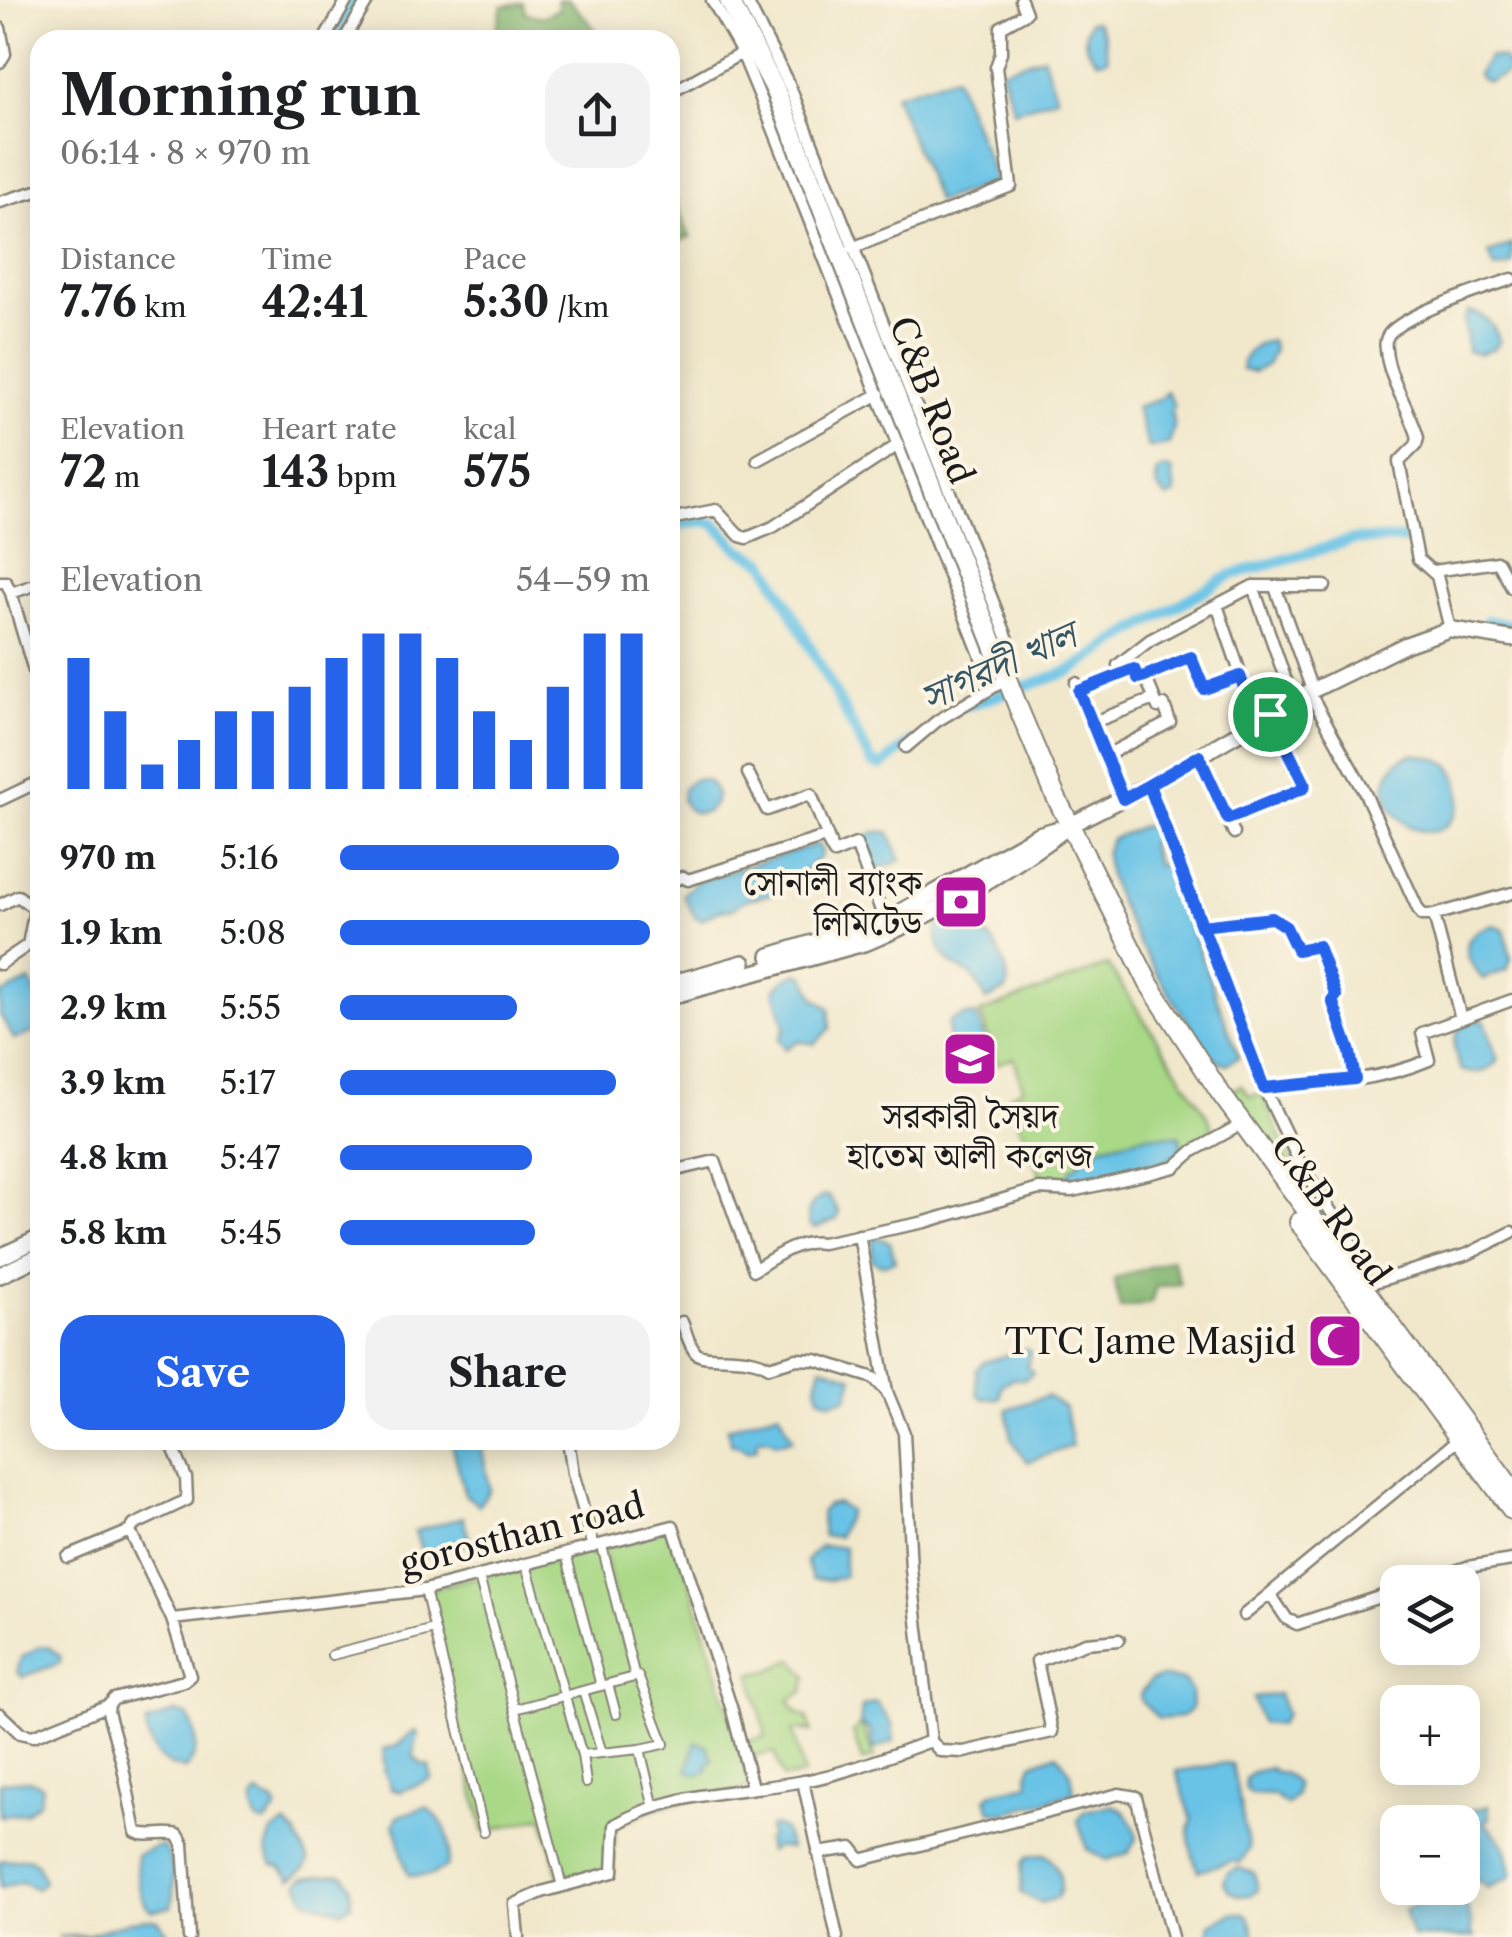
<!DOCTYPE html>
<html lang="en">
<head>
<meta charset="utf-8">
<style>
	:root { --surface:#fff; --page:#f2f2f2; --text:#202124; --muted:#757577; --accent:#2563eb }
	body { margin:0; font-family:"Libre Caslon Text","Noto Serif Bengali",serif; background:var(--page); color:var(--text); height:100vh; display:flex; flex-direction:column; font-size:38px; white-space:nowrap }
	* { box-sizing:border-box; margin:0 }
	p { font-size:32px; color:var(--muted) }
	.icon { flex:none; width:55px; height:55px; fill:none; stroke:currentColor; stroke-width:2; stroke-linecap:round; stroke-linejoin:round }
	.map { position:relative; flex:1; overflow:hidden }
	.details { position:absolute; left:30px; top:30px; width:650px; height:1420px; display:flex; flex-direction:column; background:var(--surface); border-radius:30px; box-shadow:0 5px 25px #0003 }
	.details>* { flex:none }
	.fabs { position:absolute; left:1380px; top:1565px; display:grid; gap:20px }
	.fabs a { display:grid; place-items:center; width:100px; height:100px; border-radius:20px; background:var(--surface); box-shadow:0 5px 25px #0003; font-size:50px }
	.pin { position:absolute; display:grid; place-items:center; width:85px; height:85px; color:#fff; margin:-42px; border:5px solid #fff; border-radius:50%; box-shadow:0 2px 10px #0007 }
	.round { display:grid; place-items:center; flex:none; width:105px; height:105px; border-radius:30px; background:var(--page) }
	.overview { display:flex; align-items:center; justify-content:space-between; height:170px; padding:0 30px }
	h1 { font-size:55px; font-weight:700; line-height:75px }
	.metrics { display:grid; grid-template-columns:repeat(3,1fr); gap:15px; height:170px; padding:10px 30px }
	.metrics div { display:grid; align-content:center }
	.metrics b { font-size:42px; font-weight:700 }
	.metrics small { font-size:28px; font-weight:400 }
	.metrics p { font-size:28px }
	.chart { height:280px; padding:20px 30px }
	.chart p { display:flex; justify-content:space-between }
	.chart svg { width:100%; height:180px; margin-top:10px; stroke:var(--accent); stroke-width:6 }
	.primary-button { display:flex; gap:20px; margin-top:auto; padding:20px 30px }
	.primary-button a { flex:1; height:115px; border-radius:30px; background:var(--accent); color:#fff; font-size:40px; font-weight:700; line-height:115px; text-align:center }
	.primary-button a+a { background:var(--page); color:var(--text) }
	ul { padding:0 30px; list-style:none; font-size:32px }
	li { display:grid; grid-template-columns:160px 120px 1fr; align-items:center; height:75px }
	li i { height:25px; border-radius:12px; background:var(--accent) }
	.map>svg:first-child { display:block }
</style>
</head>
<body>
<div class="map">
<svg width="1512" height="1937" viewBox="0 0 1512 1937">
	<rect width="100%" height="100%" fill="#fcf5e5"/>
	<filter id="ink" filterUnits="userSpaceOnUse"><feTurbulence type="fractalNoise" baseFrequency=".01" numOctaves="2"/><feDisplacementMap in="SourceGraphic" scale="20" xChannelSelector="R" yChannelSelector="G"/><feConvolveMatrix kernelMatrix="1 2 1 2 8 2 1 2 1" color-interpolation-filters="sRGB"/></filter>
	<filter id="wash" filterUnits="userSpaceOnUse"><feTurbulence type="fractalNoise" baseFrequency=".0048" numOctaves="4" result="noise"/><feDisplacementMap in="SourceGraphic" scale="40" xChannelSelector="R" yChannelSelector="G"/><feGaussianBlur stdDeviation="2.25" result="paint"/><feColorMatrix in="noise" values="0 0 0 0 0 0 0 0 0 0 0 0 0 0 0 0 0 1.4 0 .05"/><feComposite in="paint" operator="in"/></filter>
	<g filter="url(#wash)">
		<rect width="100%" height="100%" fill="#f1e8cc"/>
		<path fill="#a9d886" stroke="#627a51" stroke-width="2.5" d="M 1108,965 L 1208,1116 L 1213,1131 L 1181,1157 L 1146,1173 L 1042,1180 L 1008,1096 L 1023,1088 L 1014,1058 L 997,1064 L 980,1013 Z
			M 1241,1085 L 1250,1097 L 1261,1093 L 1290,1158 L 1359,1263 L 1348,1271 L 1225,1095 Z
			M 673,1526 L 752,1787 L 654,1808 L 615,1825 L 613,1872 L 562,1886 L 543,1817 L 484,1832 L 425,1590 L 594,1547 L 628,1654 L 602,1546 Z
			M 793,1659 L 807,1677 L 803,1692 L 790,1700 L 797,1713 L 807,1717 L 812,1731 L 793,1730 L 804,1775 L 783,1778 L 774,1752 L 748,1758 L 744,1742 L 766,1736 L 751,1674 L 769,1671 Z
			M 860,1724 C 869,1734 868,1746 875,1757 L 862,1761 L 853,1733 Z"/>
		<path fill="#86b873" stroke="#516a48" stroke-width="2.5" d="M 557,0 L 569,0 L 605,40 L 494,40 L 502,6 L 523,3 L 526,13 L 542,17 L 559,9 Z
			M 670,187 L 690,237 L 670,243 Z
			M 1172,1259 L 1180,1284 L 1156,1287 L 1151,1303 L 1120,1309 L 1114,1279 Z"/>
		<path fill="#69c3e6" stroke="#427081" stroke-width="2.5" d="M 1096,21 L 1104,35 L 1108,59 L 1099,61 C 1084,51 1082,37 1089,22 Z
			M 1043,56 L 1057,97 L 1014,111 L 1001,70 Z
			M 1489,57 L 1502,58 L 1509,68 L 1507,73 L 1488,82 L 1481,79 L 1478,74 Z
			M 955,76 L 996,181 L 937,202 L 894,95 Z
			M 1512,244 L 1512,265 L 1495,269 L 1489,254 Z
			M 1469,311 C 1484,314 1495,325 1499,341 L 1494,349 L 1478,354 L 1467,351 L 1464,319 Z
			M 1271,340 L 1274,350 L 1267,365 L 1254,372 L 1242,370 C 1241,354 1257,343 1271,340 Z
			M 1167,391 L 1174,406 L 1171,412 L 1174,428 L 1169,444 L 1153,448 L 1148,446 L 1136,407 L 1160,399 Z
			M 1164,468 L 1172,470 L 1175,494 L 1167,498 L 1156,486 L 1157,472 Z
			M 1412,754 C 1422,755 1434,756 1443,761 C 1461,771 1465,801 1454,817 C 1420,865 1346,782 1412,754 Z
			M682 796a17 17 0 1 1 34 0a17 17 0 1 1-34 0Z
			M 1142,826 L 1151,827 L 1157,839 L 1149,843 L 1157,865 L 1166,863 L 1239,1057 L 1226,1064 L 1212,1058 C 1181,1011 1107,907 1105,853 L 1111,839 Z
			M 875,832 L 889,832 L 901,860 L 883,868 L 872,867 L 864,843 L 868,835 Z
			M 818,844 L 822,851 L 821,856 L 796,880 L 771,894 L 745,900 L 731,910 L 720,910 L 701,920 L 695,917 L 683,895 L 696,882 Z
			M 946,920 C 960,922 973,926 984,933 C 998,943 1012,974 1006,990 L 987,1000 L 972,975 C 951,968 932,949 938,924 Z
			M 1495,925 L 1505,931 L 1511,960 L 1507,970 L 1483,979 C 1461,955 1459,933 1495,925 Z
			M 798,973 L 805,976 L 815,998 L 829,1008 L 830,1029 L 814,1044 L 798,1041 L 786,1049 L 779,1039 L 785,1027 L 775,990 L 785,979 Z
			M 30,981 L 40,999 L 40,1030 L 14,1039 L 0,1015 L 0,995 Z
			M 976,1015 L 987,1045 L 985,1054 L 979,1057 C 958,1056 944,1043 949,1022 L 963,1016 Z
			M 1470,1020 L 1485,1021 L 1498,1061 C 1487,1072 1476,1076 1461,1070 C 1453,1052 1450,1031 1470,1020 Z
			M 1149,1135 L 1180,1136 L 1182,1150 C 1160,1169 1093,1188 1065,1184 L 1072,1168 L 1077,1166 L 1088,1149 Z
			M 823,1196 L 829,1196 L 839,1213 L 837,1219 L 816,1228 L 810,1226 C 805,1212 811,1202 823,1196 Z
			M 873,1236 L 890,1242 L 895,1261 L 881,1265 L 872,1260 Z
			M 1027,1349 L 1031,1353 L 1027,1366 L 1033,1373 L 1025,1379 L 1012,1379 L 1001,1385 L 1000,1398 L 983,1399 L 977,1394 L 976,1370 L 983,1362 Z
			M 822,1366 L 853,1377 L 847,1398 L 831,1402 L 820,1397 L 817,1385 Z
			M 1047,1396 L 1065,1408 L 1072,1446 L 1027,1462 L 1011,1438 L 1007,1409 Z
			M 779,1411 L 793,1439 L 776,1443 L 769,1438 L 758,1438 L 757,1448 L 750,1451 L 731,1443 L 727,1428 Z
			M 460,1440 L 480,1440 L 490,1489 L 479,1505 L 465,1495 L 452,1443 Z
			M 837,1503 L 849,1511 L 838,1537 L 823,1536 L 820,1512 L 827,1505 Z
			M 463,1517 L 470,1543 L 423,1556 L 415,1531 Z
			M 820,1546 L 844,1547 L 844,1576 L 831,1580 L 812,1579 L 806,1561 Z
			M 41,1646 L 50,1648 L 61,1657 L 60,1663 L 22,1677 L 17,1672 L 21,1658 Z
			M 1163,1677 L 1184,1681 L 1191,1691 L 1192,1708 L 1182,1717 L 1159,1719 L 1141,1701 L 1140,1694 L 1150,1681 Z
			M 1278,1694 L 1286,1714 L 1279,1725 L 1261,1723 L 1253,1698 Z
			M 876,1702 L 892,1724 L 894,1741 L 874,1750 L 870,1730 L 860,1724 L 862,1707 Z
			M 174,1712 L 187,1715 C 198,1731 200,1756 185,1769 C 160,1767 147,1747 146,1723 Z
			M 415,1731 L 418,1733 L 413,1756 L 421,1764 L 429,1766 L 431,1779 L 400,1792 L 391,1788 L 385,1773 L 383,1750 L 396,1746 Z
			M 696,1742 L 707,1746 L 713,1760 L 708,1763 L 708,1771 L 699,1775 L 687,1771 Z
			M 1057,1754 L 1071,1773 L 1074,1793 L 1005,1813 L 991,1811 L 986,1798 L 993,1792 L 1029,1784 L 1028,1774 L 1032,1764 Z
			M 1226,1763 L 1232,1764 L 1249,1849 L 1240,1863 L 1232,1861 L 1198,1871 C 1192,1854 1185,1836 1192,1820 L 1176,1771 Z
			M 1271,1768 L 1271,1770 L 1285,1774 L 1296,1783 L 1296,1795 L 1287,1805 L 1272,1795 L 1251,1794 L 1246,1790 L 1245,1779 L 1252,1772 Z
			M 29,1780 L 42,1786 L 40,1801 L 25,1813 L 0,1816 L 0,1782 Z
			M 257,1794 L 274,1802 L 277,1810 L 266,1823 L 258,1822 C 253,1814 246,1801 257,1794 Z
			M 1111,1805 C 1127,1810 1133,1821 1137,1837 L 1128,1853 L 1106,1860 L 1087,1849 L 1078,1821 L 1084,1811 Z
			M 1488,1806 L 1489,1819 L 1484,1822 L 1505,1845 L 1512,1876 L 1488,1888 L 1463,1870 L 1462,1822 L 1448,1822 L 1449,1816 Z
			M 426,1807 C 446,1821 453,1841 447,1866 L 432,1875 L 410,1876 C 401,1864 402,1841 394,1825 L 398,1816 Z
			M 286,1824 L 296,1834 L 309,1861 L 305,1869 L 291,1879 L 281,1867 L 273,1865 L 266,1850 L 272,1832 Z
			M 776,1826 L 784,1830 L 790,1849 L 776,1847 L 769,1852 L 766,1840 L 770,1837 L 769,1827 Z
			M 159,1846 L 164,1847 C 176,1863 175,1888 171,1907 L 152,1911 C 136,1899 138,1874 136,1855 Z
			M 1045,1854 C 1058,1864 1066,1883 1057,1898 L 1041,1903 L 1021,1893 L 1022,1864 L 1028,1857 Z
			M 29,1858 L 38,1864 L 44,1882 L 37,1889 L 22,1882 L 0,1888 L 0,1861 Z
			M 1238,1868 L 1254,1873 L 1258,1890 C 1247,1899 1231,1897 1224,1883 L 1227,1873 Z
			M 338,1874 L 345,1876 L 351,1886 L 351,1905 L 342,1911 L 306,1900 L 298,1883 L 303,1878 Z
			M 1455,1894 L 1465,1896 C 1465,1909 1474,1920 1471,1933 L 1475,1937 L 1412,1937 L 1404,1911 L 1424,1901 L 1449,1901 Z
			M 1232,1913 L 1244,1913 L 1250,1918 L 1255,1937 L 1208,1937 L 1210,1924 Z
			M 147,1919 L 158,1920 L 167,1931 L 168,1937 L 57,1937 L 88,1935 L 130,1921 Z"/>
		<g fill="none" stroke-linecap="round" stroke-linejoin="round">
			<path stroke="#69c3e6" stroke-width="11" d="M 333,40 L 354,0
				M 670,526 L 705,521 L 715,524 L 739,549 L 765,562 L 872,763 L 881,766 L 912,742
				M 1487,621 L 1512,625
				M 969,705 L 1071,671 L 1121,638 L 1231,575 L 1353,540 L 1412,539"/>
		</g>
	</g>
	<g filter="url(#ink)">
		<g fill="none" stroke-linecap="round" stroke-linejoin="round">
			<g stroke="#868274" stroke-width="12">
				<path id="pedestrian" d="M 602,1546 L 635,1677
					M 566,1554 L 601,1686
					M 526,1565 L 582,1755 L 640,1749
					M 479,1577 L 562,1886
					M 425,1590 L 484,1832
					M 332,1655 L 434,1629
					M 608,1684 L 616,1714
					M 583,1691 L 602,1753
					M 515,1709 L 638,1676 L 664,1744 L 640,1749 L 654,1808
					M 582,1755 L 586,1783"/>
			</g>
			<g stroke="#868274" stroke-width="15">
				<path id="minor" d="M 712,0 L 742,53 L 773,128 L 981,657 L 1004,673 L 1011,647 L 790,87 L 746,0
					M 0,28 L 5,54 L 0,62
					M 324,40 L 347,0
					M 344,40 L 368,0
					M 670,93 L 742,53
					M 0,202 L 40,190
					M 852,248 L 1011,186 L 996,67 L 1001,53 L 1001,27 L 1026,13 L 1021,0
					M 758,460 L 879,394
					M 670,519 L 716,510 L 740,536 L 747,538 L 773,527 L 898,445
					M 1433,571 L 1498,562 L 1512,588
					M 0,582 L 6,582 L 11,593 L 40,583
					M 1253,586 L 1293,701
					M 1275,587 L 1312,690
					M 11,593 L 40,691
					M 1217,605 L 1257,722
					M 1450,629 L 1437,576 L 1418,559 L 1399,462 L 1416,445 L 1418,438 C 1410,409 1388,379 1386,349 C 1385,344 1386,338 1389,334 C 1406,313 1485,288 1512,279
					M 1118,665 L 1150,640 L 1253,586 L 1325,586
					M 1076,683 L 1123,799
					M 1079,691 L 1134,669 L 1138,679 L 1191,657 L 1204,689 L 1240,676
					M 1309,692 L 1363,789 L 1418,909 L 1422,915 L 1434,915 L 1461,1019
					M 1091,723 L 1154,699
					M 906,747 L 937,721 L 1007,679
					M 1105,756 L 1170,722 L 1164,705 L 1158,707 L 1145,676
					M 1199,756 L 1234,833
					M 748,773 L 767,810 L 811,794 L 830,843
					M 1149,785 L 1264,1088 L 1300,1163 L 1363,1262 L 1361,1286 L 1468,1254 L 1512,1232
					M 0,800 L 40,781
					M 1228,819 L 1305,786 L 1270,714
					M 670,881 L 683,877 L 688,880 L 825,837 L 834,853 L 856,844 L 885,921
					M 0,905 L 18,896 L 35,909
					M 1434,915 L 1512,893
					M 1201,926 L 1272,918 L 1285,927 L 1297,950 L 1318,946 L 1336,996 L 1332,999 L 1350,1052 L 1355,1079
					M 0,964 L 28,945 L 35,909 L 40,902
					M 1264,1088 C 1318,1084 1378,1082 1429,1060 L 1422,1033 L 1512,1000
					M 670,1107 L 670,1112
					M 670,1140 L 677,1170 L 715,1161 L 754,1270 C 773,1258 799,1239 822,1243 L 925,1222 L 1039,1189 L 1072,1191 L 1147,1174 L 1175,1167 L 1193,1151 L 1233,1129
					M 859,1235 L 887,1392 L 904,1433 L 911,1569 L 931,1741 L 940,1751 L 964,1752 L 1052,1732 L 1037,1661 L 1086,1643 L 1119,1640
					M 682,1322 C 686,1331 689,1346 696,1353 C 704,1362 748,1352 769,1367 L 797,1359 L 816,1360 L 874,1378 L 887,1392
					M 170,1440 L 186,1478 L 187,1500 L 134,1525 L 130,1531 L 172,1619 L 190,1676 L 184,1681 L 114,1699 L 109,1705 L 108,1712 L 122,1763 L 136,1832 C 148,1838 165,1831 178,1835 L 183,1844 L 189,1937
					M 568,1440 L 573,1473 L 594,1547
					M 68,1557 L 130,1531
					M 1423,1582 L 1467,1567 L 1512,1560
					M 1270,1594 L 1287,1619 L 1297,1624 L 1398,1591
					M 1244,1615 L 1459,1439
					M 172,1619 L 425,1590 L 673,1526 L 732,1710 L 752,1787
					M 0,1714 L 20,1733 L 33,1736 L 109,1705
					M 803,1781 L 837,1937
					M 818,1853 L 852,1848 L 861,1860 L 1119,1794 L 1136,1797 L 1172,1937
					M 518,1937 L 515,1904 L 542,1892 L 613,1872 L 615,1825 C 672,1791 740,1793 804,1781 C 847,1773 889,1756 931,1741"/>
			</g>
			<g stroke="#868274" stroke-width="19">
				<path id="secondary" d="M 1070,825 L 1149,785 L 1309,692 L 1405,645 L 1450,629 L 1512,639"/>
			</g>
			<g stroke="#868274" stroke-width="20">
				<path id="primary" d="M 770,956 L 885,921 L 1038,835 L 1059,829
					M 670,984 L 743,963
					M 670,996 L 867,942 C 938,913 1008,871 1070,825
					M 0,1257 L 40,1238
					M 0,1275 L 40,1256"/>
			</g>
			<g stroke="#868274" stroke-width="22">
				<path id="trunk" d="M 729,0 L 776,91 L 1020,712 L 1055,795 L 1149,984 L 1221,1094 L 1512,1489
					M 1299,1222 L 1512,1510"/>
			</g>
			<use href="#pedestrian" stroke="#fff" stroke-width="8"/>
			<use href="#minor" stroke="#fff" stroke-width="10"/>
			<use href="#secondary" stroke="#fff" stroke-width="14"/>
			<use href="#primary" stroke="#fff" stroke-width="15"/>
			<use href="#trunk" stroke="#fff" stroke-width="18"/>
		</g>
	</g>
	<g fill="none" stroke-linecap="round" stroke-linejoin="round" filter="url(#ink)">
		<g stroke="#fff" stroke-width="20">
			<path id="route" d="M 1270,714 L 1256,722 L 1240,676 L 1204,689 L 1191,657 L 1145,676 L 1138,678 L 1134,669 L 1079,691 L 1123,799 L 1149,785 L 1264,1088 L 1355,1079 L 1350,1052 L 1332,1000 L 1336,996 L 1318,946 L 1297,950 L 1286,927 L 1272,918 L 1201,926 L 1149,785 L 1199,756 L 1228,819 L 1304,788 L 1305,784 L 1270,714"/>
		</g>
		<use href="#route" stroke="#2563eb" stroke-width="12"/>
	</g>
	<defs>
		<g id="bank-square" transform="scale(2.875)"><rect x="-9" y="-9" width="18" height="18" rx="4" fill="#b5179e" stroke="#fcf5e5"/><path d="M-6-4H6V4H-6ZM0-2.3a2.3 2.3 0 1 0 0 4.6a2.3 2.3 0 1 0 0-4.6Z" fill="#fff"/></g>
		<g id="university-square" transform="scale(2.875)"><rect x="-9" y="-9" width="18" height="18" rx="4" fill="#b5179e" stroke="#fcf5e5"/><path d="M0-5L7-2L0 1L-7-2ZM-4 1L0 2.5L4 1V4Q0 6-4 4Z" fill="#fff"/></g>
		<g id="mosque-square" transform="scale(2.875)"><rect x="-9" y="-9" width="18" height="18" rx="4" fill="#b5179e" stroke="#fcf5e5"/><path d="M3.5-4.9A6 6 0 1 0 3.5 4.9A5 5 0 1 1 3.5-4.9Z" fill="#fff"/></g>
	</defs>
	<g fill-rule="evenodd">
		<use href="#bank-square" x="961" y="902"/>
		<use href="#university-square" x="970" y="1059"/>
		<use href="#mosque-square" x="1335" y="1341"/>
	</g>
	<g text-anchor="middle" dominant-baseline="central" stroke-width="8" stroke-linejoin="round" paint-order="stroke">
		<g font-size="35" fill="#1c1c1c" stroke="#fcf5e5">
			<text transform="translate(932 400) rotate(69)">C&amp;B Road</text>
			<text transform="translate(1331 1210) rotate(54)">C&amp;B Road</text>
			<text transform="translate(522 1534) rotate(-14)">gorosthan road</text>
		</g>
		<g font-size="35" fill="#1c1c1c" stroke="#fcf5e5" text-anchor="end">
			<text x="922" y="882">সোনালী ব্যাংক<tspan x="922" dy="40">লিমিটেড</tspan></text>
			<text x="970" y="1115" text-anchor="middle">সরকারী সৈয়দ<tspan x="970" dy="40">হাতেম আলী কলেজ</tspan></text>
			<text x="1296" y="1341">TTC Jame Masjid</text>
		</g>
		<g font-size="38" font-style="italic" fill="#375663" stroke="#fcf5e5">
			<text transform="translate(998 666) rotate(-24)">সাগরদী খাল</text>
		</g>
	</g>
</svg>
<div class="fabs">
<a><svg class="icon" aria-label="layers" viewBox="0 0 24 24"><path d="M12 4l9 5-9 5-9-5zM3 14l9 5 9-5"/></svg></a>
<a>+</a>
<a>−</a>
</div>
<div class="pin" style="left:1270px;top:714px;background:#1e9e55"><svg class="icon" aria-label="arrive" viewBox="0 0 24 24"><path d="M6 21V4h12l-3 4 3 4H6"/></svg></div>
<section class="details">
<div class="overview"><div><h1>Morning run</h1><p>06:14 · 8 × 970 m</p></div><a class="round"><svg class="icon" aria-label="share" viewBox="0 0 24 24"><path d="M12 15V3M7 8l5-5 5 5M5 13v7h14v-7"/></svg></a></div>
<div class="metrics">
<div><p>Distance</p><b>7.76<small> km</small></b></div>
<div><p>Time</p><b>42:41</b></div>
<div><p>Pace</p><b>5:30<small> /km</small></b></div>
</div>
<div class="metrics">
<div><p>Elevation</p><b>72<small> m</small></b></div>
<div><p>Heart rate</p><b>143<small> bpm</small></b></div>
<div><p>kcal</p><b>575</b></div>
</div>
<div class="chart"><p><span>Elevation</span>54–59 m</p>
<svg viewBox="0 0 160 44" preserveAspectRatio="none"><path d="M5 44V12M15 44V25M25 44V38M35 44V32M45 44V25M55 44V25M65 44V19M75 44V12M85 44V6M95 44V6M105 44V12M115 44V25M125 44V32M135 44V19M145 44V6M155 44V6"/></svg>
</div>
<ul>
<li><b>970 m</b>5:16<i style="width:90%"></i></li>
<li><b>1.9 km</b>5:08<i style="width:100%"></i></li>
<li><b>2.9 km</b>5:55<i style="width:57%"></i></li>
<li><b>3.9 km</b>5:17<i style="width:89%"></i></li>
<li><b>4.8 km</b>5:47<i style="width:62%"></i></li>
<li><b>5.8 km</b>5:45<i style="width:63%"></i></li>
</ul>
<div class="primary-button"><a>Save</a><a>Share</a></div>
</section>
</div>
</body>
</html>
